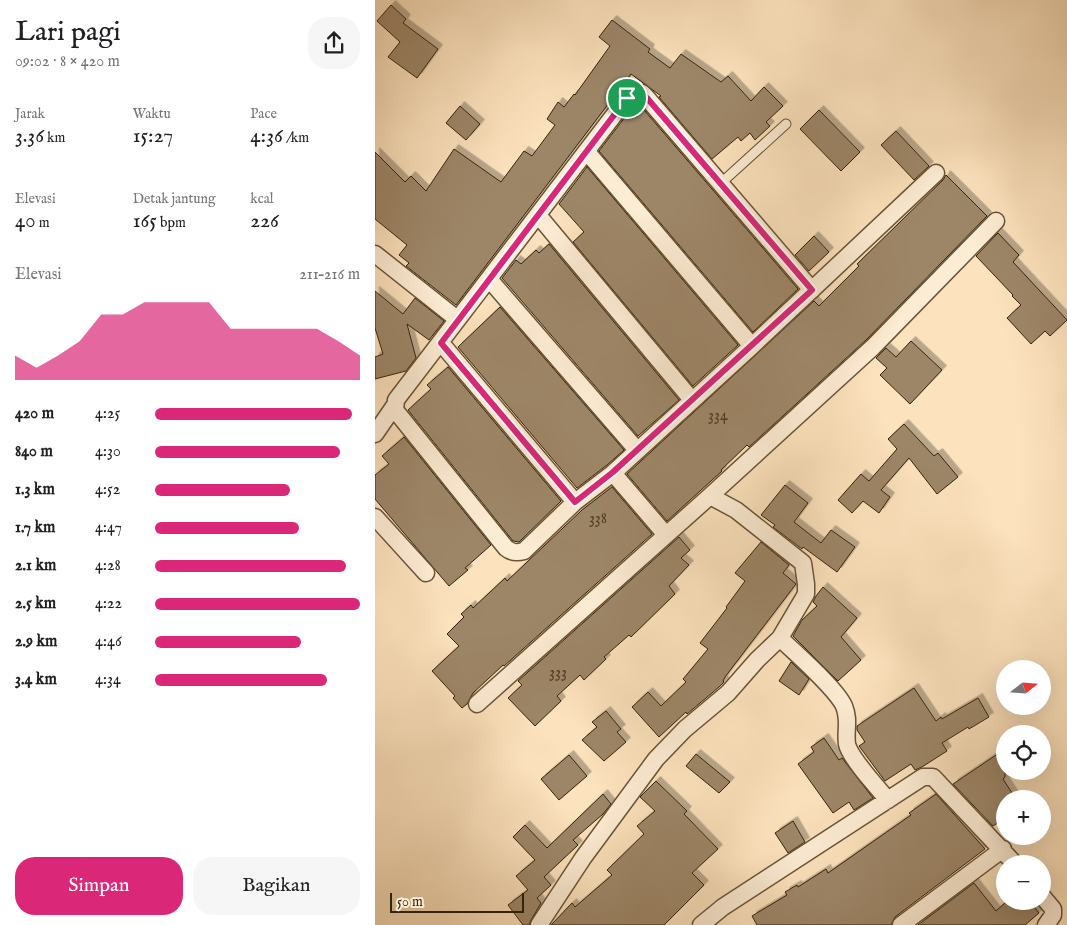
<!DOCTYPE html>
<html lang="id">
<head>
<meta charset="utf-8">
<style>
	:root { --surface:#fff; --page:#f6f6f6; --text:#202124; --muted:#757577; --accent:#db2777 }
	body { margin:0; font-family:"IM FELL English",serif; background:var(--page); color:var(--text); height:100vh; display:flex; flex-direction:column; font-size:19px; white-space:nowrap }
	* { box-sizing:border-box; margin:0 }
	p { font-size:16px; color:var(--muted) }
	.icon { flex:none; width:28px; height:28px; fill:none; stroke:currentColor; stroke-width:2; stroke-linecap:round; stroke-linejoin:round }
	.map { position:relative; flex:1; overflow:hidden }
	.drawer { display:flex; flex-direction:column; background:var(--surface); width:375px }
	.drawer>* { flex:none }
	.needle { width:32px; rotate:73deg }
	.buttons { position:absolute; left:621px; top:660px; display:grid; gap:10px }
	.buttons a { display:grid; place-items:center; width:55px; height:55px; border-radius:50%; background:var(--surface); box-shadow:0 5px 20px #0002; font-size:25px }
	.scale { position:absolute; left:15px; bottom:12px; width:134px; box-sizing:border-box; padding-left:5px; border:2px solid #362309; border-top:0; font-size:14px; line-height:18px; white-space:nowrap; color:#362309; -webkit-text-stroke:4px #fdecd4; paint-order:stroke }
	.pin { position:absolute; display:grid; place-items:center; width:42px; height:42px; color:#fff; margin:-21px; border:2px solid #fff; border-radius:50%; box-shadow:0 1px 5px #0007 }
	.round { display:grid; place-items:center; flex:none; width:52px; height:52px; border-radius:20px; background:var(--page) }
	.headline { display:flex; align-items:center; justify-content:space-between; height:85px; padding:0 15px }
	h1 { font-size:28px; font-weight:600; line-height:38px }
	.metrics { display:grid; grid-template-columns:repeat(3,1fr); gap:8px; height:85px; padding:5px 15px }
	.metrics div { display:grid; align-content:center }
	.metrics b { font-size:21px; font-weight:600 }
	.metrics small { font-size:14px; font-weight:400 }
	.metrics p { font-size:14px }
	.chart { height:140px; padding:10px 15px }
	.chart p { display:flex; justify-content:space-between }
	.chart svg { width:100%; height:90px; margin-top:5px; fill:var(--accent); opacity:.7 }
	.primary-button { display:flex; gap:10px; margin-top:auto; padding:10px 15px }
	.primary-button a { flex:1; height:58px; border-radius:20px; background:var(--accent); color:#fff; font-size:20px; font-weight:600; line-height:58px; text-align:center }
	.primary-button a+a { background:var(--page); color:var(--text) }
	ul { padding:0 15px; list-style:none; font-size:16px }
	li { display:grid; grid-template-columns:80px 60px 1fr; align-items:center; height:38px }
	li i { height:12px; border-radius:6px; background:var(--accent) }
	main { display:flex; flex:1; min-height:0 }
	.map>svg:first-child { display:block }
</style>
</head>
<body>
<main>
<section class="drawer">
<div class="headline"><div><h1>Lari pagi</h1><p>09:02 · 8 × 420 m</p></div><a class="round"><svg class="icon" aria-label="share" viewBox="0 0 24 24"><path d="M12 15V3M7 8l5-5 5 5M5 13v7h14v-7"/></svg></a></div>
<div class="metrics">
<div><p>Jarak</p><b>3.36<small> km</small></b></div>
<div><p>Waktu</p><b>15:27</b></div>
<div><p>Pace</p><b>4:36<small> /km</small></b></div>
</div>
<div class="metrics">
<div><p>Elevasi</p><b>40<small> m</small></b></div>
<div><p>Detak jantung</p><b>165<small> bpm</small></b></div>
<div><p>kcal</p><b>226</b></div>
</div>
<div class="chart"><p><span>Elevasi</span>211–216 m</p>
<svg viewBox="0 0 160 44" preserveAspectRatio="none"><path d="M0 44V32L10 38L20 32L30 25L40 12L50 12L60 6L70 6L80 6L90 6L100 19L110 19L120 19L130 19L140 19L150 25L160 32V44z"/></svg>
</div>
<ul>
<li><b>420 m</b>4:25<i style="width:96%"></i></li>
<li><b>840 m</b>4:30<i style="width:90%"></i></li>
<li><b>1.3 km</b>4:52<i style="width:66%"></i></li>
<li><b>1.7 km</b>4:47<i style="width:70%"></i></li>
<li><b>2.1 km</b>4:28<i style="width:93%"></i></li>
<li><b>2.5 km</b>4:22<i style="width:100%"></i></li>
<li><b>2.9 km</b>4:46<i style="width:71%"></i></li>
<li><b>3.4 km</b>4:34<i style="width:84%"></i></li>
</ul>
<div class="primary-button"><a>Simpan</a><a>Bagikan</a></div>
</section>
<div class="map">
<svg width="692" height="925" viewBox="0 0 692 925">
	<defs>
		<filter id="shadow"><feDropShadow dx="4.5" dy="-4.5" stdDeviation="0" flood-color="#0004"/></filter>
	</defs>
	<rect width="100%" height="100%" fill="#fce2bd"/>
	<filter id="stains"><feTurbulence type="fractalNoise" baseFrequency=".004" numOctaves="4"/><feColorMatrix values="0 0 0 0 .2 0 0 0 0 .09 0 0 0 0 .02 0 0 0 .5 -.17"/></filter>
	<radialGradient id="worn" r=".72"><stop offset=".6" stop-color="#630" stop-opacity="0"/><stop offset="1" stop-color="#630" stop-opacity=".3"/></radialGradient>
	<path fill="#9d8667" stroke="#362309" filter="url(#shadow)" d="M 16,5 L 31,19 L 28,23 L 63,49 L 42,78 L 13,57 L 25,42 L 2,21 Z
		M 237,20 L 275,49 L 273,52 L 295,68 L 306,54 L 346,82 L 353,76 L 376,101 L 389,87 L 408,106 L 391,122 L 395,126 L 380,140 L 375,133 L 366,141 L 363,137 L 337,159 L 284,97 L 286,96 L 256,74 L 81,305 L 31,266 L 34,263 L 24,255 L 32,245 L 0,219 L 0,152 L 30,182 L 36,176 L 51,191 L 79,149 L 126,182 L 149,151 L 157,156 L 180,125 L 172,119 L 183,102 L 189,107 L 199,94 L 200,95 L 235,46 L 224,37 Z
		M 85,106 L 105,124 L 91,140 L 71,123 Z
		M 269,110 L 423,289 L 378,332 L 224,151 L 254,112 L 261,117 Z
		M 444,110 L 485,152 L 466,171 L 425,129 Z
		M 521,131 L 554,166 L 539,180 L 506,145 Z
		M 212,167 L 363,345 L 318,386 L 198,242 L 209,232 L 184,204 Z
		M 571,175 L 612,216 L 491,340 L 374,447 L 372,445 L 346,470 L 347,471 L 292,521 L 252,474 L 439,301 L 444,306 L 484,266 L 482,264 L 568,180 Z
		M 623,233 L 644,255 L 638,262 L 692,320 L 675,336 L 670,331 L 656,344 L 632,318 L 646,305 L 637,296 L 638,295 L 601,256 Z
		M 439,236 L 454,252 L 434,271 L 420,255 Z
		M 174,244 L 304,400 L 263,436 L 127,278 L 141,260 L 146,264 L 161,250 L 164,253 Z
		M 0,291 L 28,314 L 40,298 L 69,321 L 54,340 L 32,324 L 41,358 L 31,371 L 0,379 L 0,357 L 8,354 L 0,328 Z
		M 125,307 L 249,450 L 232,465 L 202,488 L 83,347 Z
		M 536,341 L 567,370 L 535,404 L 505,375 L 512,368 L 501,358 L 511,348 L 521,357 Z
		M 73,367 L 186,501 L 144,542 L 138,541 L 33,410 L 56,389 L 52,385 Z
		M 529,424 L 559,456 L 563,453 L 583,477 L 562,494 L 534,458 L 506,490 L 515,497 L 504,513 L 488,501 L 477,513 L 463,500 L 486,474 L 494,481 L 522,449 L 513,439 Z
		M 29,437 L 116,545 L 90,568 L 93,570 L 74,586 L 0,499 L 0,475 L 14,464 L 7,456 Z
		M 410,485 L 433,503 L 419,522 L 446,543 L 456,530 L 480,547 L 462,572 L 428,547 L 427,549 L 398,527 L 400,525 L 386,515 Z
		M 237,487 L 277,534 L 129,666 L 128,665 L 98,693 L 92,704 L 87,708 L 78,698 L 80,696 L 57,671 L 84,646 L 72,634 L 89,617 L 86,614 L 96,605 L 98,608 L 130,578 L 132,581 L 207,510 Z
		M 304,537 L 315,550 L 306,558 L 314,565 L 294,586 L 300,594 L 256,637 L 254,635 L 229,657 L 231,659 L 209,680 L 205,675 L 182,696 L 186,701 L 160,726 L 133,698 L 147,685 L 143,681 Z
		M 386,542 L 414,565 L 408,573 L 421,584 L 350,677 L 348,681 L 349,682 L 344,687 L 312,714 L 311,712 L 284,737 L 257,707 L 273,692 L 286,706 L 311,682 L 308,679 L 333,649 L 325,643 L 352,608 L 351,607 L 370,581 L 360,573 Z
		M 448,587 L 482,618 L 466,637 L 486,660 L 463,681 L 418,636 L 427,620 L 442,606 L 438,602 L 441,596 Z
		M 416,662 L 434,679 L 424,695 L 404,681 Z
		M 539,688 L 561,721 L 566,717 L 567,719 L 603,698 L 614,717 L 594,729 L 593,727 L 567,743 L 572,751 L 547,767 L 540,770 L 536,764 L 510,781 L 484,746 L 490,742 L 482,730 L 482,726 Z
		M 231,711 L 246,729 L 242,732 L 251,742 L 229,761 L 207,740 L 222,727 L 217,722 Z
		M 449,738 L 464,760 L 467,758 L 498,798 L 479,810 L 474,802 L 458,813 L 423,764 L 439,752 L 436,747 Z
		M 630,749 L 630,777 L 628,779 L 641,799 L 630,799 L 630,818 L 618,826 L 578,784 Z
		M 321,754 L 355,782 L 344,793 L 311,766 Z
		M 194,755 L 212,776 L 184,800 L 166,779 Z
		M 281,781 L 312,811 L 309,814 L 343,849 L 317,873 L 329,885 L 289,925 L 176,925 L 197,903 L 200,907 L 237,875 L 232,870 L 269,834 L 262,826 L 280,811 L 265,797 Z
		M 228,794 L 236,804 L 228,814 L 198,840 L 203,845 L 169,877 L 176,885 L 162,898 L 166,903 L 156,920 L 154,925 L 148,925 L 133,905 L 153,890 L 141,876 L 160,860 L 138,837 L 150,825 L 172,848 Z
		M 561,794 L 610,849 L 520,917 L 516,925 L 382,925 L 377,916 L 412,895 L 410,892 L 422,885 L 423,887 L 451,869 L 453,873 L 536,815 L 534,813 Z
		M 418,821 L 430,842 L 413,853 L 400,833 Z
		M 599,883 L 621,911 L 632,901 L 654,901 L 664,913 L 650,925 L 543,925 Z"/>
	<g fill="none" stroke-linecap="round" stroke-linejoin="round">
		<g stroke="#685336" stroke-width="11">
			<path id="service" d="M 345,184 L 411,124"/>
		</g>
		<g stroke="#685336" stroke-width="19">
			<path id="minor" d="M 212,152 L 377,346
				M 163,215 L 317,400
				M 0,254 L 82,319
				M 114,279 L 262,450
				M 437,290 L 272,98 L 267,93 L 262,93 L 252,98 L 21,400 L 20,410 L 131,548 C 137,553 142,553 149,551 L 200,502 L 238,473 L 377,346 L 561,173
				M 66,343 L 200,502
				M 0,434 L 20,405
				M 238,473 L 291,535
				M 0,517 L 51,573
				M 405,638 C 420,653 461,688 469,706 C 475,721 470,730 472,744 C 475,758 503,788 513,800
				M 102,704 L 335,496 L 498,347 L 621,221
				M 668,897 L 678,909 L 678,915 L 671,925
				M 164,925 L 208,858 L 281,759 L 310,729 L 353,693 L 382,660 L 405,638 L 431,594 L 431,584 L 428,563 L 361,510 L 335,496
				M 326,925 L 348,907 L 548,777 L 558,777 L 640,864
				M 526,925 L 628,849"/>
		</g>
		<use href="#service" stroke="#fdecd4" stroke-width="9"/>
		<use href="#minor" stroke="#fdecd4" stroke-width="16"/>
	</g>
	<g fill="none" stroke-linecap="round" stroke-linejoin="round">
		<g stroke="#fff" stroke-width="10">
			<path id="route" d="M 262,93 L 266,93 L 272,98 L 437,290 L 238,472 L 200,502 L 66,343 L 252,98 Z"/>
		</g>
		<use href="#route" stroke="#db2777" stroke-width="6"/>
	</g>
	<g text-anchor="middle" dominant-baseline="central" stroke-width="4.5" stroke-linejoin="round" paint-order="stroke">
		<g font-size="16" fill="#503c20">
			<text x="343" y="416">334</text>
			<text x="223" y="519">338</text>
			<text x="183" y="673">333</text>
		</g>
	</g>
	<rect width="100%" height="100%" filter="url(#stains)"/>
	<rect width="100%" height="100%" fill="url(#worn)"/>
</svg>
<div class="buttons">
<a><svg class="needle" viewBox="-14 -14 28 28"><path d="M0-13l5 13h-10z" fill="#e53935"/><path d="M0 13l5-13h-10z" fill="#757577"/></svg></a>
<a><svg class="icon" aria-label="locate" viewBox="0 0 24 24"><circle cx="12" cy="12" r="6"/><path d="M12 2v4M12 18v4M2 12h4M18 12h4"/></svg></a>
<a>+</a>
<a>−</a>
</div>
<div class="scale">50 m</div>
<div class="pin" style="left:252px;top:98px;background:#1e9e55"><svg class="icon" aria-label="arrive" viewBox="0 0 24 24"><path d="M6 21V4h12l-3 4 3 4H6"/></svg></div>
</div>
</main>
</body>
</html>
